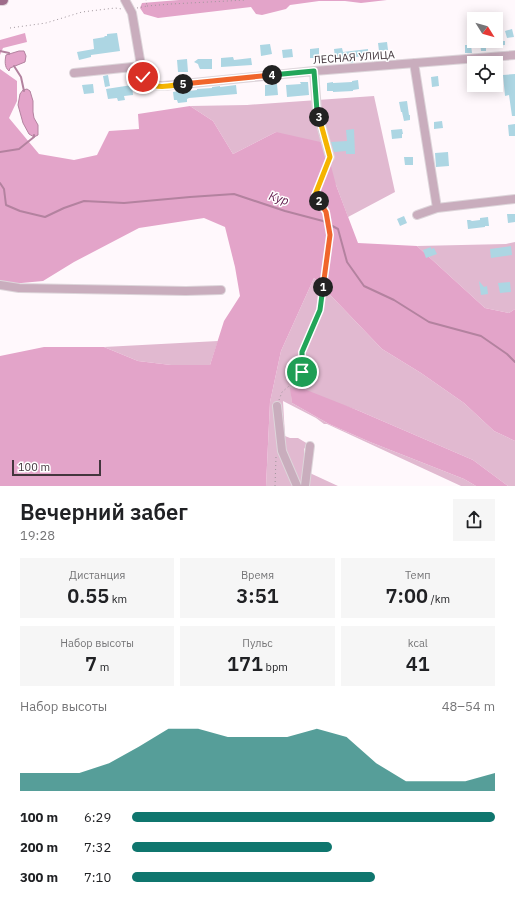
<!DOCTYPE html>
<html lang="ru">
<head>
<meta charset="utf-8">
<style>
	:root { --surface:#fff; --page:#f6f6f6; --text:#202124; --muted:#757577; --accent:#0f766e }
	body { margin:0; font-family:"IBM Plex Sans",sans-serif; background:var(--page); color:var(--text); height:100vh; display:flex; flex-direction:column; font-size:15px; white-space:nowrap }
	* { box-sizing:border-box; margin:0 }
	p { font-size:13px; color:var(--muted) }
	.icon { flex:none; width:22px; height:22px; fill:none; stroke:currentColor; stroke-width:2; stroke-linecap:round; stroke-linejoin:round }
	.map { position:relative; height:486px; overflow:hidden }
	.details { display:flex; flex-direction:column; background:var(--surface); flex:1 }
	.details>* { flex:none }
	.needle { width:26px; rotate:127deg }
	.controls { position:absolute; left:467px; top:12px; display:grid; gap:8px }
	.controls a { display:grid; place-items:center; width:36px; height:36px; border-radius:0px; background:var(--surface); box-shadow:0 2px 10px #0003; font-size:20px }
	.scale { position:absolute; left:12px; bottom:10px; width:89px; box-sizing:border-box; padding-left:4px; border:2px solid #43363d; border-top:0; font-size:11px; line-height:14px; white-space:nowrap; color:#43363d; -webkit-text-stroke:3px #fff; paint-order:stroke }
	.pin { position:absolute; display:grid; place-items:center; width:34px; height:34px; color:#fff; margin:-17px; border:2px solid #fff; border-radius:50%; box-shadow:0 1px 4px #0007 }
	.km { position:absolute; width:20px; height:20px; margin:-10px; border-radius:50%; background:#222; color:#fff; font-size:11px; line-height:20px; text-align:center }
	.round { display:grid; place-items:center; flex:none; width:42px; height:42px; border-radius:0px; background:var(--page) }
	.head { display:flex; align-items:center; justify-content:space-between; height:68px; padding:0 20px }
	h1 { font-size:22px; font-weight:600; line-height:30px }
	.figures { display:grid; grid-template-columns:repeat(3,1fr); gap:6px; height:68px; padding:4px 20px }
	.figures div { display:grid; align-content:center; border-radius:0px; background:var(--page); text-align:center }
	.figures b { font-size:20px; font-weight:600 }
	.figures small { font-size:11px; font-weight:400 }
	.figures p { font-size:11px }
	.chart { height:112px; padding:8px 20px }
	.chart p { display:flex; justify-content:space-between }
	.chart svg { width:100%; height:72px; margin-top:4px; fill:var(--accent); opacity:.7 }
	ul { padding:0 20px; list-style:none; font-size:13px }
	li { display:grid; grid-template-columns:64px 48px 1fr; align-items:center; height:30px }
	li i { height:10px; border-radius:5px; background:var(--accent) }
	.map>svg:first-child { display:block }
</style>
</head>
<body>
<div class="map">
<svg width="515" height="486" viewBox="0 0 515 486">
	<rect width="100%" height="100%" fill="#fff8fc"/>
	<path fill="#e1b9d0" d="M 374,96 L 395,192 L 348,217 L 336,185 L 276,132 L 233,154 L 213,121 L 190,106 L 247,105 Z
		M 515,242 L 515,309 L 509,313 L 485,308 L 417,246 L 506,244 Z
		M 314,278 L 382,349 L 421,373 L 464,403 L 494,431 L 515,441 L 515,486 L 508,486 L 473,460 L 357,410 L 291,388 L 292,403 L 329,424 L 370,442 L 464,479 L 476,486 L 461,486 L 327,424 L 324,424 L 316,418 L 283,401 L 285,436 L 290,438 L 298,438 L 308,444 L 304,449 L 304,469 L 312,474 L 338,486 L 266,486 L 270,402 L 281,351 Z
		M 218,341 L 210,365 L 171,365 L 138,361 L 104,347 Z"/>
	<path fill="#e3a4c9" d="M 179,0 L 387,0 L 361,3 L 345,1 L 319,1 L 290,5 L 286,9 L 262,15 L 256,14 L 251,7 L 158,18 L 144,14 L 140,8 L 142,3 Z
		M 25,33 L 27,42 L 3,48 L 0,55 L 0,40 Z
		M 0,69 L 17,81 L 17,101 L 9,118 L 39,154 L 74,160 L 97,155 L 109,131 L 139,129 L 138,114 L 190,106 L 213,121 L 233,154 L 276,132 L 325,143 L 336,185 L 358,243 L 417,246 L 485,308 L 509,313 L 515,309 L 515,441 L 494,431 L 464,403 L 421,373 L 382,349 L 314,278 L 281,351 L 270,402 L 266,486 L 0,486 L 0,356 L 44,347 L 104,347 L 138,361 L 171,365 L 210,365 L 224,321 L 240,296 L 235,267 L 225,227 L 204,218 L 139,228 L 74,262 L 43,281 L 0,285 Z
		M 290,388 L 304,389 L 357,410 L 473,460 L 508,486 L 476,486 L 464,479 L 370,442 L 329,424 L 292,403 Z"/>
	<path fill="#e3a3c9" stroke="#b3829f" d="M 19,51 L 24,51 L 26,56 L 25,62 L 10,68 L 9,71 C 4,67 5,60 6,55 Z
		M 27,89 L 30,91 L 33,101 L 33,112 L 34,118 L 38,125 L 38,135 L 34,137 L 29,134 L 23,123 L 18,105 L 20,94 L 23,90 Z"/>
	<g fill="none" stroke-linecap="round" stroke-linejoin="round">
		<path stroke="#b3829f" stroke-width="2" d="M 0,51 L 9,53 L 9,54
			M 14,66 L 21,77 L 24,91
			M 0,152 L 19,149 L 34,137 L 34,135
			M 0,183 L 4,189 L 6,205 L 20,211 L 45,217 L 64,208 L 84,201 L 124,203 L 190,197 L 234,194 L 285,211 L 323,221 L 338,229 L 347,262 L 364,286 L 394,300 L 429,322 L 481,336 L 507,354 L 515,362"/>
	</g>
	<path fill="#add6e3" d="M 495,12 L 496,19 L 471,19 L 471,16 Z
		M 512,29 L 514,37 L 507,38 L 505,31 Z
		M 117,33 L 120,51 L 91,55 L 91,57 L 79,60 L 77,52 L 94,49 L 93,39 L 105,37 L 104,36 L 107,36 L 107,34 Z
		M 480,41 L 505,41 L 505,45 L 486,46 L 486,51 L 481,51 Z
		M 387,42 L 388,50 L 379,51 L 378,43 Z
		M 270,44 L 272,54 L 261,56 L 260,45 Z
		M 465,45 L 471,45 L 472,53 L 465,53 Z
		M 319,48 L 319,58 L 310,58 L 310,49 Z
		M 342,48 L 343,52 L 368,49 L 368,56 L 355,57 L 355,62 L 349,63 L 349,58 L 338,59 L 338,57 L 335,58 L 334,49 Z
		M 292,49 L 293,57 L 283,58 L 282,50 Z
		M 233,57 L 234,60 L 251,58 L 252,65 L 221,67 L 221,58 Z
		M 187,59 L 188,72 L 178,72 L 177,60 Z
		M 198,59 L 212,59 L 212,69 L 200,69 L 199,67 L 198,64 L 194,62 Z
		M 515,74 L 515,116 L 512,116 L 509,95 L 505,96 L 503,75 Z
		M 108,75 L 110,86 L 105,87 L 103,76 Z
		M 438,76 L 439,86 L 432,87 L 431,77 Z
		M 358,80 L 359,89 L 353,90 L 353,91 L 333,92 L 333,91 L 327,91 L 327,83 L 333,82 L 333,83 L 352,82 L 352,81 Z
		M 300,82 L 308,82 L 309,95 L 287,97 L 286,85 L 301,84 Z
		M 93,84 L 94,93 L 84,94 L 82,85 Z
		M 277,84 L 278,95 L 265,96 L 265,85 Z
		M 132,85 L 133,95 L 124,96 L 125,100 L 118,101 L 117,98 L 108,99 L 106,89 Z
		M 236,85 L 237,94 L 189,98 L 187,99 L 187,102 L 178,103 L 177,100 L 174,100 L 173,92 L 178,91 L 178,90 L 189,89 L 189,91 L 197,90 L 197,89 L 212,88 L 212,87 L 220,86 L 220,87 Z
		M 407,101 L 409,115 L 410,115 L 410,120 L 404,121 L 402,112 L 401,112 L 399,102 Z
		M 442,121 L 443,128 L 434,129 L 434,122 Z
		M 515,124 L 515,136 L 509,136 L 508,125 Z
		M 354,129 L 355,154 L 346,154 L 346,151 L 334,152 L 331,142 L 347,141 L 346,130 Z
		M 402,129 L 403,134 L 402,134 L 402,138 L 392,139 L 391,130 Z
		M 448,152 L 449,166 L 436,167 L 435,153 Z
		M 404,157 L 413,157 L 413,165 L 405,165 Z
		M 507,214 L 515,214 L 515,222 L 508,223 Z
		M 404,216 L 407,223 L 400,226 L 397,219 Z
		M 488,217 L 489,226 L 485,226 L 485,227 L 468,229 L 467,220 L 470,220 L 472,221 L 480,220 L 480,218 Z
		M 511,246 L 512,255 L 491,258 L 490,249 Z
		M 431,247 L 431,249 L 434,248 L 437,254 L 426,258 L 423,250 Z
		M 479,281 L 484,287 L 487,286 L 488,294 L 481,295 Z
		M 510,282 L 511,292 L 500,293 L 498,283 Z"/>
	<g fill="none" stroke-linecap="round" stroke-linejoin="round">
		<g stroke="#ddd5da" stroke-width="10">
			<path id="minor" d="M 125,0 L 132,13 L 143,77 C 150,85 152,85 163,86 L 314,71 L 515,55
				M 414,63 L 437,208
				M 314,71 L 317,111 L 330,157
				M 74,73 L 142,66
				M 417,215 L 437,208 L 515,199
				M 0,285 L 19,288 L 186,291 L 221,290
				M 277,406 L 282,451 L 297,486
				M 305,486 L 310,446"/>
		</g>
		<g stroke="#ddd5da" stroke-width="12">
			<path id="major" d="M 0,0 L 3,0"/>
		</g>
		<path stroke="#a0969c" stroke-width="1" stroke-dasharray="1 3" stroke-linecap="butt" d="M 147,6 L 171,4 L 246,0
			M 137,8 L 147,6 L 146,0
			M 10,28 L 46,23 L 82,12 L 115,8 L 122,9
			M 279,400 L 282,392 L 301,376 L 302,372 L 302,352 L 319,310 L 326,269 L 330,235 L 326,212 L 315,195 L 327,164
			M 275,486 L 276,457"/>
		<use href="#minor" stroke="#c9adbd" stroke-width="8"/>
		<use href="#major" stroke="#9e6c8a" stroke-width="10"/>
	</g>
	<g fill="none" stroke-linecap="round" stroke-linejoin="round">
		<g stroke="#fff" stroke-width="8">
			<path id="split-1" d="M 302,372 L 302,352 L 320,310 L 323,287"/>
		</g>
		<g stroke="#fff" stroke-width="8">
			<path id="split-2" d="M 319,201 L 326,212 L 330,235 L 323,287"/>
		</g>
		<g stroke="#fff" stroke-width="8">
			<path id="split-3" d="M 319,201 L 315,195 L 330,157 L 319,117"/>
		</g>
		<g stroke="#fff" stroke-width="8">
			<path id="split-4" d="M 272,75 L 314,71 L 317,111 L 319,117"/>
		</g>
		<g stroke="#fff" stroke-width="8">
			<path id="split-5" d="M 183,84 L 272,75"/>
		</g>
		<g stroke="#fff" stroke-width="8">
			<path id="split-6" d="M 143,77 C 145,79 147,83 150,84 C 159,89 173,85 183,84"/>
		</g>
		<use href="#split-1" stroke="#22a559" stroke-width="5"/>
		<use href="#split-2" stroke="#f0652b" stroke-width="5"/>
		<use href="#split-3" stroke="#f5b400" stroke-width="5"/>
		<use href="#split-4" stroke="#22a559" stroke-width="5"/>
		<use href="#split-5" stroke="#f0652b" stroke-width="5"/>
		<use href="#split-6" stroke="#f5b400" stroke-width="5"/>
	</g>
	<g text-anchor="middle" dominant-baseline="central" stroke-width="3" stroke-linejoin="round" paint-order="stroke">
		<g font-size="11" fill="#43363d" stroke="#fff">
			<text transform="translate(354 57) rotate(-4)">ЛЕСНАЯ УЛИЦА</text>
		</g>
		<g font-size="12" font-style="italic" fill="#5f1648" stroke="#fff">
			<text transform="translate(279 198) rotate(17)">Кур</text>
		</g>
	</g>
</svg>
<div class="controls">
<a><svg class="needle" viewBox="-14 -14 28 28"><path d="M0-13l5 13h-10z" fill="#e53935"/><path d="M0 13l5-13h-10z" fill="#757577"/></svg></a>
<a><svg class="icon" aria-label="locate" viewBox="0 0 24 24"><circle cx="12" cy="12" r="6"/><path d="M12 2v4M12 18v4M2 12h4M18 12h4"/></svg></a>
</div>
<div class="scale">100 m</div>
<div class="pin" style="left:302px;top:372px;background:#1e9e55"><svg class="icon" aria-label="arrive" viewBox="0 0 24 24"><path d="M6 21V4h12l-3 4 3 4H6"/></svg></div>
<div class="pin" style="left:143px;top:77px;background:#d93025"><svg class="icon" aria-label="check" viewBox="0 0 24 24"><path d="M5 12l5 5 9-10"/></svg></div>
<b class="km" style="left:323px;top:287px">1</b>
<b class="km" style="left:319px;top:201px">2</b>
<b class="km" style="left:319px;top:117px">3</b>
<b class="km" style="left:272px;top:75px">4</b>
<b class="km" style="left:183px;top:84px">5</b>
</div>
<section class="details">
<div class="head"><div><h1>Вечерний забег</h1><p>19:28</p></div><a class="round"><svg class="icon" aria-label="share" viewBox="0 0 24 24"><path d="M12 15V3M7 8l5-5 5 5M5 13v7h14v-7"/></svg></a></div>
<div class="figures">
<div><p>Дистанция</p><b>0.55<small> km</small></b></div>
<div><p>Время</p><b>3:51</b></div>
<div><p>Темп</p><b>7:00<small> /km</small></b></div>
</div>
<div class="figures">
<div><p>Набор высоты</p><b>7<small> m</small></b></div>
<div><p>Пульс</p><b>171<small> bpm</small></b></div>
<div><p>kcal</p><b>41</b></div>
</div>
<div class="chart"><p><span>Набор высоты</span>48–54 m</p>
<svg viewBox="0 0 160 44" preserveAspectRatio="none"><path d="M0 44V33L10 33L20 33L30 27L40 17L50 6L60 6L70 11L80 11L90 11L100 6L110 11L120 27L130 38L140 38L150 38L160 33V44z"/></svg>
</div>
<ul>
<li><b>100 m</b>6:29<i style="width:100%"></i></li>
<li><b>200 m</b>7:32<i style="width:55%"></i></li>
<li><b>300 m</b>7:10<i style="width:67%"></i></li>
</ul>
</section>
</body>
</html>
